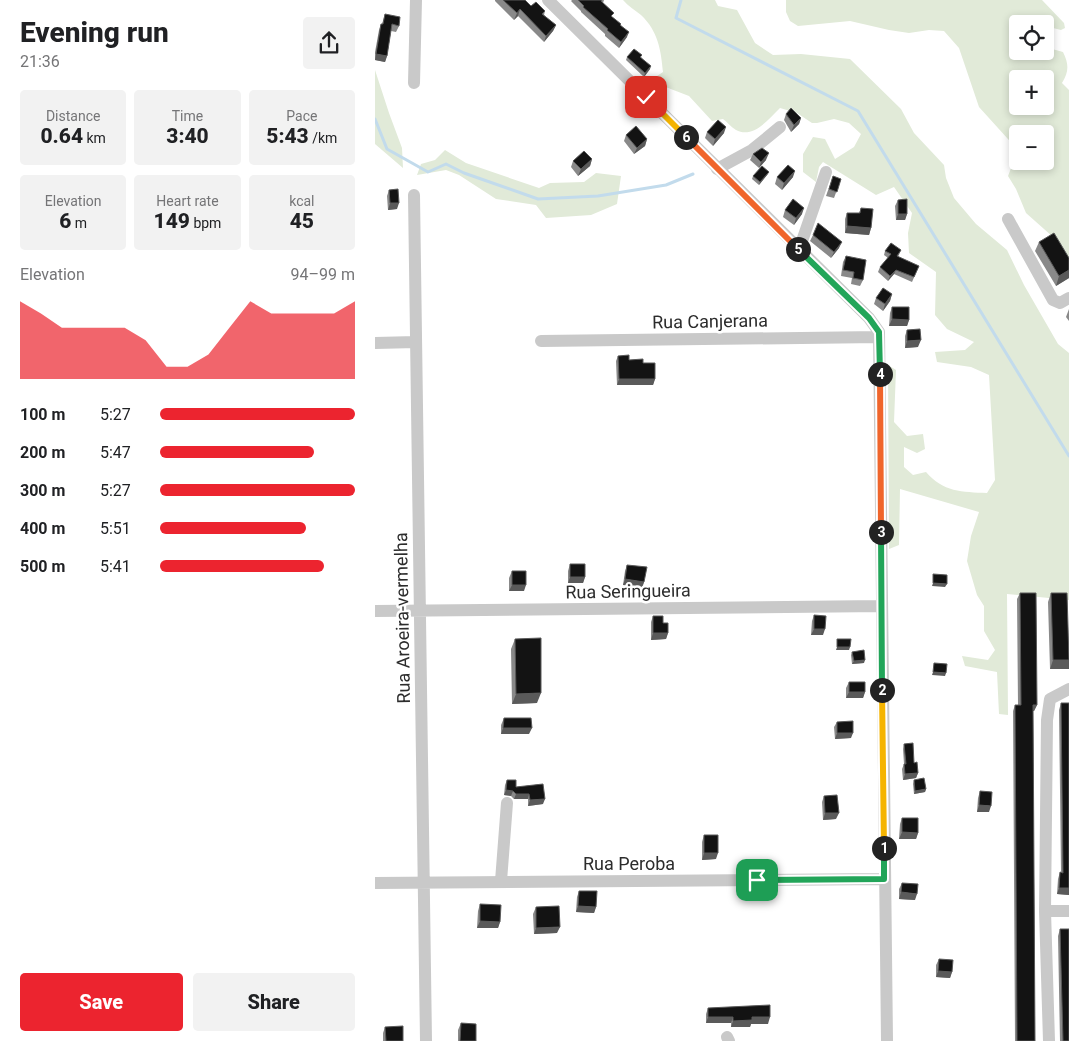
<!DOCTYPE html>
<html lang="en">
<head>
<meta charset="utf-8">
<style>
	:root { --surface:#fff; --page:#f2f2f2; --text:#202124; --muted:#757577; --accent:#ec242f }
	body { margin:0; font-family:Roboto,sans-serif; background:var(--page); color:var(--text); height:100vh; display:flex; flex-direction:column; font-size:19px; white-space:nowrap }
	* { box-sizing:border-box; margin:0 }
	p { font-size:16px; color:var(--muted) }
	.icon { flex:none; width:28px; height:28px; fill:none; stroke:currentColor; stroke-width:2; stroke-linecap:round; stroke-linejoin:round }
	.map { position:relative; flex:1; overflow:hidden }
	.details { display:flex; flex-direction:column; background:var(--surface); width:375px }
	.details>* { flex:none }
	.controls { position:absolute; left:634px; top:15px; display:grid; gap:10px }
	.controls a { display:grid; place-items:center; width:45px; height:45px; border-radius:5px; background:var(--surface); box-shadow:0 2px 8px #0003; font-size:25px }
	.pin { position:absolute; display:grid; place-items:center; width:42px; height:42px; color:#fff; margin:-21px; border-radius:10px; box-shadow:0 2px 8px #0006 }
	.km { position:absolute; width:25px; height:25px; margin:-12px; border-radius:50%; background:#222; color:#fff; font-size:14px; line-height:25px; text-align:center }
	.round { display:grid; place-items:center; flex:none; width:52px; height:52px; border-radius:5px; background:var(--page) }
	.summary { display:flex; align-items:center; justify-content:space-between; height:85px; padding:0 20px }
	h1 { font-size:28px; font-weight:800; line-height:38px }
	.metrics { display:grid; grid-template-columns:repeat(3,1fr); gap:8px; height:85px; padding:5px 20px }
	.metrics div { display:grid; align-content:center; border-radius:5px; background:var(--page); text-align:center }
	.metrics b { font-size:21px; font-weight:800 }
	.metrics small { font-size:14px; font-weight:400 }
	.metrics p { font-size:14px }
	.chart { height:140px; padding:10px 20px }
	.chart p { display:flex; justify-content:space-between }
	.chart svg { width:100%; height:90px; margin-top:5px; fill:var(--accent); opacity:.7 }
	.button { display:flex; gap:10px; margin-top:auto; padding:10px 20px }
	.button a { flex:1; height:58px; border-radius:5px; background:var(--accent); color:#fff; font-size:20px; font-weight:800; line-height:58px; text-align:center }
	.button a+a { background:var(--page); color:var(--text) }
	ul { padding:0 20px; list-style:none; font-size:16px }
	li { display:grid; grid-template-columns:80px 60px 1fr; align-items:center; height:38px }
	li i { height:12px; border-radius:6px; background:var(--accent) }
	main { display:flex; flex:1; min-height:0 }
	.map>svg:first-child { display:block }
</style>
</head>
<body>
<main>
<section class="details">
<div class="summary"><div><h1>Evening run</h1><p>21:36</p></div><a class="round"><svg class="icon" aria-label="share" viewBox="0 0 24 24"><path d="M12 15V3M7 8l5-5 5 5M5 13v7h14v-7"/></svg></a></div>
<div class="metrics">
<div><p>Distance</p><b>0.64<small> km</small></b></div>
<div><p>Time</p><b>3:40</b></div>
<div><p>Pace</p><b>5:43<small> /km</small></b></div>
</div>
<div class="metrics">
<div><p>Elevation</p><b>6<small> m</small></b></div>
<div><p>Heart rate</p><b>149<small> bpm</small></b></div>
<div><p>kcal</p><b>45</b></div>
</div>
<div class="chart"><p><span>Elevation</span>94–99 m</p>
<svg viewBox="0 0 160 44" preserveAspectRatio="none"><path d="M0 44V6L10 12L20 19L30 19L40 19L50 19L60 25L70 38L80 38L90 32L100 19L110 6L120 12L130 12L140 12L150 12L160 6V44z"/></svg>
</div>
<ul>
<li><b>100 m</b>5:27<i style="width:100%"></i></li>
<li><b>200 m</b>5:47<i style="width:79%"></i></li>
<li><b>300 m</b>5:27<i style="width:100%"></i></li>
<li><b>400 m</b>5:51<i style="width:75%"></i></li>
<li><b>500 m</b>5:41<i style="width:84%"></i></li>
</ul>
<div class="button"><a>Save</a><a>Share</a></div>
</section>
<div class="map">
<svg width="694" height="1041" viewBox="0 0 694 1041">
	<rect width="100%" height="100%" fill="#fff"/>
	<path fill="#e1ead8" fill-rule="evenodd" d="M 248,0 L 340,0 L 343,6 L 362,10 L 380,43 L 398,55 L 426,54 L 475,59 L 526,109 L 539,133 L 569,165 L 571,178 L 579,198 L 601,224 L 632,250 L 649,285 L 683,344 L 694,353 L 694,600 L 632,594 L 633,715 L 624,714 L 622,672 L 590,666 L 587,656 L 613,660 L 620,650 L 609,631 L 609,606 L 602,595 L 592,561 L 596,536 L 604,512 L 525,489 L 524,545 L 514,549 L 513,365 L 521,370 L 519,422 L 532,436 L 548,434 L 550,449 L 542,453 L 529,447 L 529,467 L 538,475 L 551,472 C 568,492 587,492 612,493 L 620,480 L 614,375 L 596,367 L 562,362 L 560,352 L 590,350 L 599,342 L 572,329 L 560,315 L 561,272 L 534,253 L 533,233 L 537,213 L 519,187 L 501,195 L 448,162 L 444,167 L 441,182 L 428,172 L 428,154 L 438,137 L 450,139 L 460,159 L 479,147 L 486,134 L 474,123 L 459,119 L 442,123 L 437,123 L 422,113 L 405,108 C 394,119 378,139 361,130 C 356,127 352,122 348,119 L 337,121 L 314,96 L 288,86 L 272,92 L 273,82 L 288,72 C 286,50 283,31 266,15 C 260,10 253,6 248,0 Z
		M 411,0 L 667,0 L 689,23 L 690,28 L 686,30 L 670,26 L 670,24 L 642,24 L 642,37 L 640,40 L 642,40 L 642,51 L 670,51 L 670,47 L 688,52 C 694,64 694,72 687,83 L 694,90 L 694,264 L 678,237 L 651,213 L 641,189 L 633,176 L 642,153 L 642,161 L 670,161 L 670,134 L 642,134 L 642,149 L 604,107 L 584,48 L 569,31 L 554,30 L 534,33 L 514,30 L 475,21 L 423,26 L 415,21 L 411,12 ZM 642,79 L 670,79 L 670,106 L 642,106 Z
		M 0,70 L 14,113 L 27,148 L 28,168 L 0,144 Z
		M 70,150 L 91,163 L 164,188 L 175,183 L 209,182 L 221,173 L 246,176 L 242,204 L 216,215 L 171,218 L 161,205 L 121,199 L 84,175 L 71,170 L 42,175 L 46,164 L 60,160 Z"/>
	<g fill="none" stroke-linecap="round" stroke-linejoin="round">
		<path stroke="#c2dbec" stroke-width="3" d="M 306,0 L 301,18 L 483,111 L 694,456
			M 0,119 L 12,149 L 53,172 L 71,164 L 89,173 L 163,199 L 223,196 L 291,185 L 318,174"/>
		<path stroke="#c9c9c9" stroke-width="12" d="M 173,0 L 494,318 L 504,332 L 512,1041
			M 39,83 L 41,0
			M 342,169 L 377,150 L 405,127
			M 39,195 L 51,1041
			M 633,219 L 678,300 L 685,303 L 694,298
			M 422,247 L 427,241 L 451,172
			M 166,341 L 504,337
			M 0,343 L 41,342
			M 0,611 L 507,606
			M 126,881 L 132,803
			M 0,883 L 509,879
			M 670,911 L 694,911
			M 352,1037 L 354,1041
			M 674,1041 L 670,911 L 672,720 L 675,699 L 694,689"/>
	</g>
	<path fill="#898989" d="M 120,0 L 150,0 L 156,6 L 170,11 L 169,15 L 181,25 L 178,31 L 169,42 L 143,16 L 139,20 L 120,1 Z
		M 197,0 L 229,0 L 228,3 L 237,17 L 246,25 L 252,37 L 244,48 L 230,36 L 230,34 L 206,12 L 206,11 L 196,1 Z
		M 10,14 L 24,26 L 21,32 L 16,31 L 12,56 L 10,62 L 0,60 L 0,52 L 4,30 L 6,24 L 7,24 Z
		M 267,55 L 266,57 L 275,69 L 269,77 L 251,60 L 252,57 Z
		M 411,114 L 426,118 L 424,124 L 416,132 L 409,120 Z
		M 332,132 L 349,133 L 338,146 L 330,138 Z
		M 251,135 L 272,139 L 270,146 L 259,154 L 249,141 Z
		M 378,154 L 391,160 L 384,168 L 375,160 Z
		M 217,159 L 215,166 L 203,176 L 196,167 L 198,161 Z
		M 394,172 L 392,175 L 384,185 L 377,179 L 378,176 Z
		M 458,176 L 466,179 L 459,198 L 451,196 Z
		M 402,177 L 418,177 L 407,190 L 400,184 Z
		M 14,190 L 22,209 L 13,210 L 12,196 Z
		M 523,200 L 532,214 L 530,220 L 521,220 L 520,206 Z
		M 486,208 L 496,228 L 494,235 L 470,233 L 470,219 L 472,213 L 484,213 Z
		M 410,210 L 427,214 L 419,225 L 408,217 Z
		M 438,235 L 464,248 L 456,258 L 435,241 Z
		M 664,242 L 694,258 L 694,278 L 681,286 L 660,251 Z
		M 526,250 L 523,257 L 544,266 L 537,282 L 519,274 L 513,281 L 503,272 L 505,267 L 513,258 L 509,255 L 510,251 Z
		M 471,256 L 488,280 L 485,286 L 476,284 L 477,278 L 466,276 L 468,262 Z
		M 517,294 L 515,301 L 508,311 L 499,304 L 501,298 Z
		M 517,307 L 534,320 L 532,326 L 514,326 L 515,313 Z
		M 694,309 L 694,321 L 691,317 Z
		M 532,330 L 543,347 L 530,348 L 530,336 Z
		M 243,356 L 254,360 L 268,363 L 280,379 L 278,385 L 242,385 L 241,361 Z
		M 195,564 L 210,577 L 208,583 L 193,583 L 193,571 Z
		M 252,565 L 269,582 L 267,588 L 248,585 L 250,571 Z
		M 137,571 L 149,591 L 134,591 L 134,578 Z
		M 645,593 L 662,705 L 659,711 L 658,711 L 660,1041 L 640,1041 L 638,711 L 640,705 L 643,705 L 642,599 Z
		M 676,593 L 694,644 L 694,669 L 675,669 L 673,602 Z
		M 439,615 L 448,635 L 436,635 L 437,621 Z
		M 278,616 L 288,623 L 293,633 L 291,639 L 276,640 L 276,622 Z
		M 140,639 L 162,703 L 137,704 L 136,649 Z
		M 477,652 L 489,663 L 477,664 L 476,655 Z
		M 474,682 L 490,692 L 488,698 L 471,698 L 471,688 Z
		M 686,703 L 694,703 L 694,895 L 682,894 L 683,879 L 685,872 L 686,872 L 684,710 Z
		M 129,718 L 154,734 L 126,734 L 126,725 Z
		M 462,722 L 476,738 L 460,739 L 459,727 Z
		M 529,744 L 539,763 L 543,773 L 541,778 L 528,780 L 527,769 L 529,764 L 528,749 Z
		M 132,780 L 141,787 L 168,784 L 168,804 L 153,806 L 153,799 L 139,799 L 136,796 L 129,795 L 130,785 Z
		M 539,780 L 551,789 L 550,792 L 539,794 L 538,784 Z
		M 605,791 L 614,812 L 602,812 L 603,798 Z
		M 449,796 L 461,819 L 448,820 L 447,802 Z
		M 527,818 L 543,833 L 541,839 L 524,839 L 525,824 Z
		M 329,835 L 341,859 L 327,860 L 327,842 Z
		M 527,883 L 540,900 L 524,899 L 524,889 Z
		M 204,891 L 221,907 L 219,913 L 201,912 L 202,897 Z
		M 105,904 L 125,922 L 123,928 L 102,928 L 103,911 Z
		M 161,907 L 182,933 L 159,934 L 158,914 Z
		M 685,929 L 694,1041 L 685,1041 L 683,936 Z
		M 564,959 L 577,972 L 575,978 L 561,977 L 561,965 Z
		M 333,1008 L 393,1024 L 376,1024 L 375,1027 L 356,1027 L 356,1023 L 331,1023 L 331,1014 Z
		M 86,1023 L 101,1041 L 83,1041 L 83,1030 Z
		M 10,1027 L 28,1041 L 8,1041 L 8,1033 Z"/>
	<path fill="#5a5a5a" d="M 145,9 L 143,16 L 139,20 L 142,13 Z
		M 181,25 L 178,31 L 169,42 L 171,36 Z
		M 254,32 L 252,37 L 244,48 L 246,42 Z
		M 1,54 L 12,56 L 10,62 L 0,60 Z
		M 276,66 L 275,69 L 269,77 L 270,73 Z
		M 426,118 L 424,124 L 416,132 L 419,125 Z
		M 351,127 L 349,133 L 338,146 L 340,139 Z
		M 272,139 L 270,146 L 259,154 L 262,148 Z
		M 394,153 L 391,160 L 384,168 L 386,162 Z
		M 217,159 L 215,166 L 203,176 L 206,169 Z
		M 420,171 L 418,177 L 407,190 L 409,183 Z
		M 394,172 L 392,175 L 384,185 L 385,182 Z
		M 15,203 L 24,203 L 22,209 L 13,210 Z
		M 429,208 L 427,214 L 419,225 L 421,218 Z
		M 523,214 L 532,214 L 530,220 L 521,220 Z
		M 472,226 L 496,228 L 494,235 L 470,233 Z
		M 467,242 L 464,248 L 456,258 L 459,252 Z
		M 521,270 L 519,274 L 513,281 L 515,276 Z
		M 694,270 L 694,278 L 681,286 L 684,276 Z
		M 517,294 L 515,301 L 508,311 L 510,304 Z
		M 517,319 L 534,320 L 532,326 L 514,326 Z
		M 546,340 L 543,347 L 530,348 L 532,341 Z
		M 244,379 L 280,379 L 278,385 L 242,385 Z
		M 195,577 L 210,577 L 208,583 L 193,583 Z
		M 250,579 L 269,582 L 267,588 L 248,585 Z
		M 558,583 L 572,584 L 570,587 L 557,586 Z
		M 137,585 L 151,585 L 149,591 L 134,591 Z
		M 439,629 L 450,629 L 448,635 L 436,635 Z
		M 278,633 L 293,633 L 291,639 L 276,640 Z
		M 462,647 L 475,647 L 474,650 L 461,650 Z
		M 490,660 L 489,663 L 477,664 L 479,661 Z
		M 678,660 L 694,660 L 694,669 L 675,669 Z
		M 558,672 L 571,673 L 570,676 L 557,675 Z
		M 474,692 L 490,692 L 488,698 L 471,698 Z
		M 166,693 L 162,703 L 137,704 L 141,694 Z
		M 658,705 L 662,705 L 659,711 L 655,711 Z
		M 128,728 L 157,728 L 154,734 L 126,734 Z
		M 462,733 L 478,733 L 476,738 L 460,739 Z
		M 543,773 L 541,778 L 528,780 L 530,774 Z
		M 551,789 L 550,792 L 539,794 L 540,791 Z
		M 131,790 L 138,791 L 136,796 L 129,795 Z
		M 141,794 L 154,794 L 153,799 L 139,799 Z
		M 170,799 L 168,804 L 153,806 L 155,800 Z
		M 604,805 L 616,806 L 614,812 L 602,812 Z
		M 450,813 L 464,813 L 461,819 L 448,820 Z
		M 527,832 L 543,833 L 541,839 L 524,839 Z
		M 329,853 L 343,853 L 341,859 L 327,860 Z
		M 684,888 L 694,888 L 694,895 L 682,894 Z
		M 526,892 L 542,894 L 540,900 L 524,899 Z
		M 203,906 L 221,907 L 219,913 L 201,912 Z
		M 105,921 L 125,922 L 123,928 L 102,928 Z
		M 185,927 L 182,933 L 159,934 L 161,928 Z
		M 563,971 L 577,972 L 575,978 L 561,977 Z
		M 333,1017 L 358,1017 L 356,1023 L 331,1023 Z
		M 377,1017 L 395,1017 L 393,1024 L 376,1024 L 375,1027 L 356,1027 L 358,1021 Z"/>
	<path fill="#131313" stroke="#5a5a5a" d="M 128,0 L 150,0 L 156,6 L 161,2 L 170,11 L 167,14 L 181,25 L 171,36 L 145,9 L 142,13 Z
		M 203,0 L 227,0 L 226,1 L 239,13 L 236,16 L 246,24 L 245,25 L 254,32 L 246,42 L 232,30 L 233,29 L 208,7 L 209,6 Z
		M 10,14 L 25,17 L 24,26 L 17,24 L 12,56 L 1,54 L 6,24 L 8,24 Z
		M 259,49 L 267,55 L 265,57 L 276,66 L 270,73 L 252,57 Z
		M 416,108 L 426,118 L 419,125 L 411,114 Z
		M 343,120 L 351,127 L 340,139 L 332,132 Z
		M 261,126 L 272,139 L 262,148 L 251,135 Z
		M 387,148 L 394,153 L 386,162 L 378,154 Z
		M 209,151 L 217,159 L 206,169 L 198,161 Z
		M 413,165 L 420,171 L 409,183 L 402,177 Z
		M 387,166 L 394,172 L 385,182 L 378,176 Z
		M 458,176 L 466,179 L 462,192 L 454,189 Z
		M 23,189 L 24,203 L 15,203 L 14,190 Z
		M 418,199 L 429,208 L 421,218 L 410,210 Z
		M 532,199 L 532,214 L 523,214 L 523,200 Z
		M 486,208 L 498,209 L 496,228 L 472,226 L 472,213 L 485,213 Z
		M 443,223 L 467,242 L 459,252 L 438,235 Z
		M 679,233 L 694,258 L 694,270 L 684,276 L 664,242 Z
		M 516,243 L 526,250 L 522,256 L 544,266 L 539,277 L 521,270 L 515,276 L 505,267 L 516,254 L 510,251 Z
		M 471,256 L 491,260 L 488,280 L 478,278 L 479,272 L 468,270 Z
		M 508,288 L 517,294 L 510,304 L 501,298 Z
		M 517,307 L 534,307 L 534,320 L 517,319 Z
		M 545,329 L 546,340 L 532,341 L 532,330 Z
		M 254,355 L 254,360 L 268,359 L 268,363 L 280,363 L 280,379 L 244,379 L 243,356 Z
		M 195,564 L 210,564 L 210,577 L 195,577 Z
		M 252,565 L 272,567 L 269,582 L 250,579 Z
		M 137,571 L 151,571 L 151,585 L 137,585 Z
		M 558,574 L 572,575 L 572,584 L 558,583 Z
		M 645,593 L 661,593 L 662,705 L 658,705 L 660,1041 L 642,1041 L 640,705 L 646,705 Z
		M 676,593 L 692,593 L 694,660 L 678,660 Z
		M 439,615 L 451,616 L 450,629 L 439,629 Z
		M 278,616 L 288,616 L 288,623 L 293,623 L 293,633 L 278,633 Z
		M 166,638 L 166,693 L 141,694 L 140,639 Z
		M 462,639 L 476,639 L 475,647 L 462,647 Z
		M 489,650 L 490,660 L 479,661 L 477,652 Z
		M 559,663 L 572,664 L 571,673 L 558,672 Z
		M 474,682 L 490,682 L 490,692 L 474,692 Z
		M 686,703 L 694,703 L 694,888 L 684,888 L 685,872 L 688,873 Z
		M 129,718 L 156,718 L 157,728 L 128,728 Z
		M 478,721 L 478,733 L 462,733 L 462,722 Z
		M 538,743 L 539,763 L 542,762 L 543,773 L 530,774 L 529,764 L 531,764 L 529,744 Z
		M 549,778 L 551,789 L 540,791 L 539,780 Z
		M 132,780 L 141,780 L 141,787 L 168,784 L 170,799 L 155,800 L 154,794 L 141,794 L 138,791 L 131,790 Z
		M 605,791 L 617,792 L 616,806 L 604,805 Z
		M 462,795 L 464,813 L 450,813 L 449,796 Z
		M 527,818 L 543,818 L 543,833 L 527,832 Z
		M 329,835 L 343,835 L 343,853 L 329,853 Z
		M 527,883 L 543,884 L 542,894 L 526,892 Z
		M 204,891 L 222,891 L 221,907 L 203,906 Z
		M 105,904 L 126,905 L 125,922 L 105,921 Z
		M 184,906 L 185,927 L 161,928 L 161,907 Z
		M 685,929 L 694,929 L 694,1041 L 688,1041 Z
		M 564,959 L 578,960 L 577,972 L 563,971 Z
		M 395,1005 L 395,1017 L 377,1017 L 377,1020 L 358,1021 L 358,1017 L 333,1017 L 333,1008 Z
		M 86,1023 L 101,1024 L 101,1041 L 85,1041 Z
		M 28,1026 L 28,1041 L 11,1041 L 10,1027 Z"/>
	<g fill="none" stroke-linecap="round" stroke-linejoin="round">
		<g stroke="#fff" stroke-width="10">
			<path id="split-1" d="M 382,880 L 509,879 L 509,848"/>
		</g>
		<g stroke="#fff" stroke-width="10">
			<path id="split-2" d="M 507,690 L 509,848"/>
		</g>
		<g stroke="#fff" stroke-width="10">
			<path id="split-3" d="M 506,532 L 507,690"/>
		</g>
		<g stroke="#fff" stroke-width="10">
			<path id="split-4" d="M 505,374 L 506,532"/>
		</g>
		<g stroke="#fff" stroke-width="10">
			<path id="split-5" d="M 423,249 L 494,318 L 504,332 L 505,374"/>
		</g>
		<g stroke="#fff" stroke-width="10">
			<path id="split-6" d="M 311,137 L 423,249"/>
		</g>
		<g stroke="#fff" stroke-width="10">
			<path id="split-7" d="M 271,97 L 311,137"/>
		</g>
		<use href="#split-1" stroke="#22a559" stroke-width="6"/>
		<use href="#split-2" stroke="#f5b400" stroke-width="6"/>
		<use href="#split-3" stroke="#22a559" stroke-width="6"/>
		<use href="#split-4" stroke="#f0652b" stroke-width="6"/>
		<use href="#split-5" stroke="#22a559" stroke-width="6"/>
		<use href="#split-6" stroke="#f0652b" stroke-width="6"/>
		<use href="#split-7" stroke="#f5b400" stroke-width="6"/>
	</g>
	<g text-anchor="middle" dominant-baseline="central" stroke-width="5" stroke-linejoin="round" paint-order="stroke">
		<g font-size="18" fill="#2c2c2c" stroke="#fff">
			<text transform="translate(335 321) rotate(-1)">Rua Canjerana</text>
			<text transform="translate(253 591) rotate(-1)">Rua Seringueira</text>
			<text transform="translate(27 618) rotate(-91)">Rua Aroeira-vermelha</text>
			<text x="254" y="863">Rua Peroba</text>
		</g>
	</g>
</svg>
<div class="controls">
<a><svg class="icon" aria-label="locate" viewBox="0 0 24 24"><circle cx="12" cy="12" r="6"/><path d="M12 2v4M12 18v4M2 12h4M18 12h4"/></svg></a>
<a>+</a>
<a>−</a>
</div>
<div class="pin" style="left:382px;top:880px;background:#1e9e55"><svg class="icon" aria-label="arrive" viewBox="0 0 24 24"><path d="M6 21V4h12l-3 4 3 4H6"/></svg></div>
<div class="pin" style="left:271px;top:97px;background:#d93025"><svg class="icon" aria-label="check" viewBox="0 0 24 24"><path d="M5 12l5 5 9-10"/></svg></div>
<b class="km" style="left:509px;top:848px">1</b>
<b class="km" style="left:507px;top:690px">2</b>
<b class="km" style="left:506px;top:532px">3</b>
<b class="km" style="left:505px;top:374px">4</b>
<b class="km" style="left:423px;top:249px">5</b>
<b class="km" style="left:311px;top:137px">6</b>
</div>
</main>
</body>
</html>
